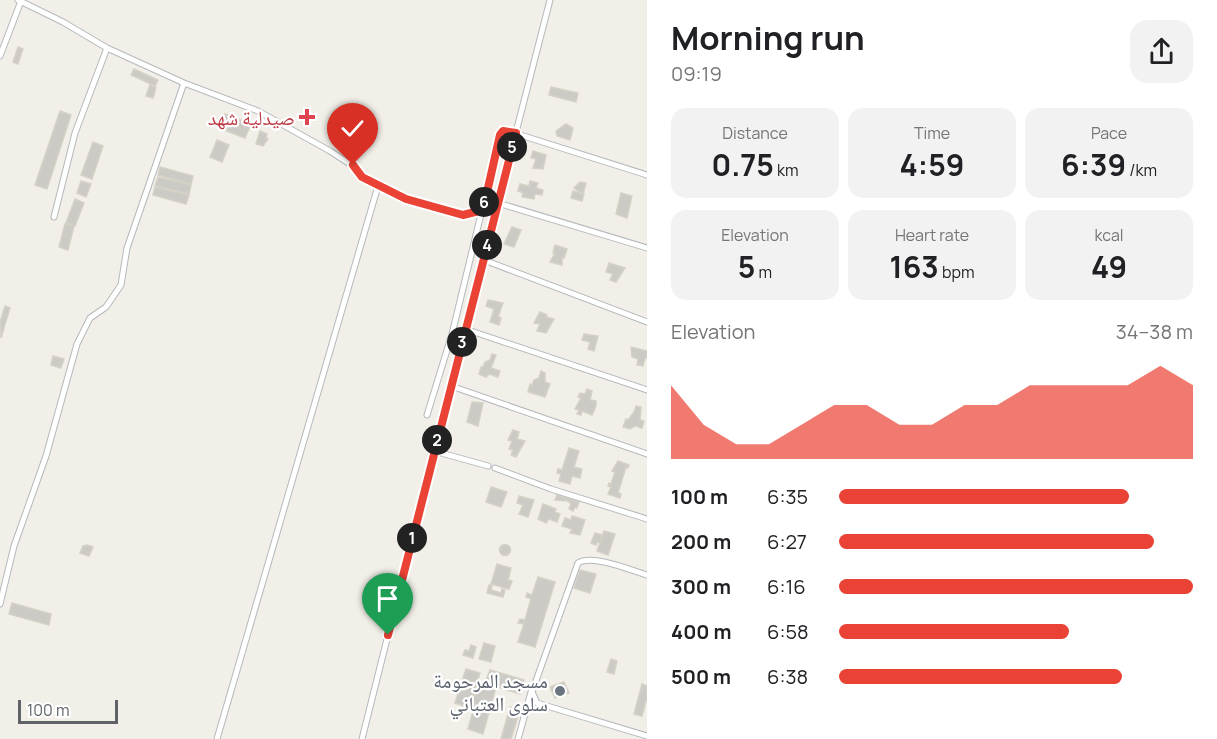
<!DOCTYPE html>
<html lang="en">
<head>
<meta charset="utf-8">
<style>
	:root { --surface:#fff; --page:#f2f2f2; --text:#202124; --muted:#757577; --accent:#ea4335 }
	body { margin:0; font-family:Manrope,"Noto Naskh Arabic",sans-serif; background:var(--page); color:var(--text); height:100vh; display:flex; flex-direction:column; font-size:22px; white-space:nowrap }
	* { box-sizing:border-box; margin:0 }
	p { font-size:20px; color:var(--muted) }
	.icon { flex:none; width:33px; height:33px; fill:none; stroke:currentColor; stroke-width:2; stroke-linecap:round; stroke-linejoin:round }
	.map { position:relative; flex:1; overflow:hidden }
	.details { display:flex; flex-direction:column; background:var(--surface); width:570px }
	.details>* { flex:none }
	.scale { position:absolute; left:18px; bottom:15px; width:100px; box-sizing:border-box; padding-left:6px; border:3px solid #5f6368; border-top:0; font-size:16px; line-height:21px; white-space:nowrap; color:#5f6368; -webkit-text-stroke:4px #fff; paint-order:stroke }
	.pin { position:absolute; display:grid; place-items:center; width:51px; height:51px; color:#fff; margin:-62px -26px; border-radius:50% 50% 50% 0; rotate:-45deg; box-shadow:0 0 6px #0007 }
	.pin .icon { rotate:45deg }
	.km { position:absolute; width:30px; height:30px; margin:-15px; border-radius:50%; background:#222; color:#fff; font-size:16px; line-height:30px; text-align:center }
	.round { display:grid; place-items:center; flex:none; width:63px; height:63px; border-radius:18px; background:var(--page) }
	.head { display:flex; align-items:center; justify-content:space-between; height:102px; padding:0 24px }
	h1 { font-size:33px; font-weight:700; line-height:45px }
	.stats { display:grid; grid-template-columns:repeat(3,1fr); gap:9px; height:102px; padding:6px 24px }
	.stats div { display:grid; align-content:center; border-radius:15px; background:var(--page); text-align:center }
	.stats b { font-size:30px; font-weight:700 }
	.stats small { font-size:16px; font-weight:400 }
	.stats p { font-size:16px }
	.chart { height:168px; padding:12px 24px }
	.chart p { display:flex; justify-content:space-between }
	.chart svg { width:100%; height:108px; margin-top:6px; fill:var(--accent); opacity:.7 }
	ul { padding:0 24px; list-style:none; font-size:20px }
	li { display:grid; grid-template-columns:96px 72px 1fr; align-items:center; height:45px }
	li i { height:15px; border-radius:8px; background:var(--accent) }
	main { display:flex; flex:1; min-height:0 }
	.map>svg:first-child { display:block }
</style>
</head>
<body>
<main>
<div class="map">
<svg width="647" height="739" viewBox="0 0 647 739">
	<rect width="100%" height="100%" fill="#f1efe8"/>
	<path fill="#cccac5" stroke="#d6d1c6" stroke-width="1.5" d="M 18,47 L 23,49 L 18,64 L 13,62 Z
		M 134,69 L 158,80 L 155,86 L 131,75 Z
		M 150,85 L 156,87 L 153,98 L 146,96 Z
		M 551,87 L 578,93 L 576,102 L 549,95 Z
		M 60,111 L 71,115 L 47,189 L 35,185 Z
		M 225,114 L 251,124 L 245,138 L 219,128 Z
		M 566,124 L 573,128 L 570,140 L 557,136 L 556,131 Z
		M 260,131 L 267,134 L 266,138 L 268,139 L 263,146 L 256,144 Z
		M 217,140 L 229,145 L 222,162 L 210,157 Z
		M 93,142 L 103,146 L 92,179 L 81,175 Z
		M 533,151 L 546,155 L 543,169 L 533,168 L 536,159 L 531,158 Z
		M 160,167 L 193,176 L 191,184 L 158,175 Z
		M 158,177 L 191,185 L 189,194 L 155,186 Z
		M 81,181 L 91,184 L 86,197 L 77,193 Z
		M 530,181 L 538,183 L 536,188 L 543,190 L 542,195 L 535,194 L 534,199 L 522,197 L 523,193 L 518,191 L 520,184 L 529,186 Z
		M 580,182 L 586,183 L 583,194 L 574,188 Z
		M 155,187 L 189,195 L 186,204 L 153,195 Z
		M 573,191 L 584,194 L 582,201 L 571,198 Z
		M 621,193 L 632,196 L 627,218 L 616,214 Z
		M 75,199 L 84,203 L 75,226 L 66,223 Z
		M 65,224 L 74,226 L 68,250 L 59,247 Z
		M 512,227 L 521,230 L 514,247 L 504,244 Z
		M 555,245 L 567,249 L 564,258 L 562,257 L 562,265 L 550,262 L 555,253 L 553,253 Z
		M 609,263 L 625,268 L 616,282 L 610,280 L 613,274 L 606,272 Z
		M 488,300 L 503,303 L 498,317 L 501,318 L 499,325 L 490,322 L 494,309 L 486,306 Z
		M 5,306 L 10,308 L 1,338 L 0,322 Z
		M 540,312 L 547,315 L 546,317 L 554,319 L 546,333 L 537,331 L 540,324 L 534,323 Z
		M 584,334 L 598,336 L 594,351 L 588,349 L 590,342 L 582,340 Z
		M 631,347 L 647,351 L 647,358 L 645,358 L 643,366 L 637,365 L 638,359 L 632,357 Z
		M 492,354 L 496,355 L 491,368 L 500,371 L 498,377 L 489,374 L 486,377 L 479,374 L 481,367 L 483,367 L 485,362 L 490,360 Z
		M 53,356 L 64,359 L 61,368 L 51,365 Z
		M 541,371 L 545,373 L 545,382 L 550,384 L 545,397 L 528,392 L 530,384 L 532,385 L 534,380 L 539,378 Z
		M 587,389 L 592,391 L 590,400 L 596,401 L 596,406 L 592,415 L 582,411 L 581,415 L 577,414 L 579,410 L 575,409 L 581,398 L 578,397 L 580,393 L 585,394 Z
		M 472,402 L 483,403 L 478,426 L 467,422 Z
		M 636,406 L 641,407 L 640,420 L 644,421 L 642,428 L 635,426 L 630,429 L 623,427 L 626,419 L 628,420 L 634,412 Z
		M 513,430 L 519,432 L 517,439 L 525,441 L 516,457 L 511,455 L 513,450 L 509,449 L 512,441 L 508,440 Z
		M 569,448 L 579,451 L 574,467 L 582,469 L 580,478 L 572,476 L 570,484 L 559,481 L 561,474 L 557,473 L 558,469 L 562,470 Z
		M 618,461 L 629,465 L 628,468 L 626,467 L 618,493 L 621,494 L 620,498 L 608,494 L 611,487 L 608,486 L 609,483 L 611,484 L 615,472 L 612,471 Z
		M 491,487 L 507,492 L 501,507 L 486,502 Z
		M 557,495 L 579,502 L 577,508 L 575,507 L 573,511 L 569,509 L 571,504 L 568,501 L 555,500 Z
		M 519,496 L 534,500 L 528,517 L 519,514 L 523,505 L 517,503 Z
		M 543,504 L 556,509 L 555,512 L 560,514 L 557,522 L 549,519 L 546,523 L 538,519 Z
		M 572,516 L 585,520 L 580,535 L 570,533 L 572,529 L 562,526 L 565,518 L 571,520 Z
		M 604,531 L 615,534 L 608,555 L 597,551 Z
		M 595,533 L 602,535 L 600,543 L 597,542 L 596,545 L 591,543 Z
		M499.5 550a5.5 5.5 0 1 1 11 0a5.5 5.5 0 1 1-11 0Z
		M 87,545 L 93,547 L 89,556 L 80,553 L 83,546 Z
		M 497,564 L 511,568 L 508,580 L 512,581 L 509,589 L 491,584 Z
		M 580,570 L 596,574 L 590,593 L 574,588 Z
		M 538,577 L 555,582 L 535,647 L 518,642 L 524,624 L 518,623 L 520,619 L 525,620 L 531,599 L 526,597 L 527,593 L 532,595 Z
		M 489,585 L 492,586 L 491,590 L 501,593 L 502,589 L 505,590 L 503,597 L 487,593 Z
		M 12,603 L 51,614 L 49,625 L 9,614 Z
		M 484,643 L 495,646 L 491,662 L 479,659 Z
		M 471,645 L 476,647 L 473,658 L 463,655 L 465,650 L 469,651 Z
		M 611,659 L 617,661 L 614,674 L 607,672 Z
		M 466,669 L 480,673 L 469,708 L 455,703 Z
		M 490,670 L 524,680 L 520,694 L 485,683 Z
		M 564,682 L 569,693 L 555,698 L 550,687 Z
		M 484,684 L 496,687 L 483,734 L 468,729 L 475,704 L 472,703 L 476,685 L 483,687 Z
		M 642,684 L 647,686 L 647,698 L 642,716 L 634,714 Z
		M 510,707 L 520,710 L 511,739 L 501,739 Z"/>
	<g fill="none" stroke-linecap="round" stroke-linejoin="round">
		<g stroke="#b5b8bc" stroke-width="7">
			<path id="minor" d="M 18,0 L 63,22 L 107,48 L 184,83 L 258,111 L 330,151 L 353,166 L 362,177 L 378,186 L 440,210 L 463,215 L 482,210 L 497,142 L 503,131 L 511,132 L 647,175
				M 0,56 L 21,1
				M 498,203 L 647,248
				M 54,217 L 75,133 L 107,48
				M 484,260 L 647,322
				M 465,329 L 647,390
				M 451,386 L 647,454
				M 427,415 L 452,334 L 482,210
				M 434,451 L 488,466
				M 495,468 L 551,489 L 647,519
				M 647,575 C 630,570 593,554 578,563 L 532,692 L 537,703 L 647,736
				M 0,604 L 14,546 L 46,456 L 77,344 L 90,318 L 106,307 L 121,285 L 127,248 L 184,83
				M 217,739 L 378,186
				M 362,739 L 434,451 L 550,0
				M 518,739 L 531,692"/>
		</g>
		<use href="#minor" stroke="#fff" stroke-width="5"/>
	</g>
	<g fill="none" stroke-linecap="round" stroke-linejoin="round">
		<g stroke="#fff" stroke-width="12">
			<path id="route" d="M 353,165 L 362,177 L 406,199 L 463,215 L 483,210 L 500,135 L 503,131 L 516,133 L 388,635"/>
		</g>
		<use href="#route" stroke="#ea4335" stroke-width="8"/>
	</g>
	<path fill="#e0444e" stroke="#fff" stroke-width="2" d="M304 108h6v6h6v6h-6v6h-6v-6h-6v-6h6z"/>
	<circle fill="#6b7280" stroke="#fff" stroke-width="2" cx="560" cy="691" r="6"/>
	<g text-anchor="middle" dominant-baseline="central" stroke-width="4.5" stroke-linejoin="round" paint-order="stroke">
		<g font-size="20" fill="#be3a42" stroke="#fff" text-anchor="end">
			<text x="295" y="117">صيدلية شهد</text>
		</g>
		<g font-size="20" fill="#5b616d" stroke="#fff" text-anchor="end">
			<text x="548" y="680">مسجد المرحومة<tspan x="548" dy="23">سلوى العتباني</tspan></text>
		</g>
	</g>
</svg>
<div class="scale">100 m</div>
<div class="pin" style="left:388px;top:635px;background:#1e9e55"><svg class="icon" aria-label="arrive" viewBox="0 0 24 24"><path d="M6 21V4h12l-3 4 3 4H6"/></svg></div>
<div class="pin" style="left:353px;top:165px;background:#d93025"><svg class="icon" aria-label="check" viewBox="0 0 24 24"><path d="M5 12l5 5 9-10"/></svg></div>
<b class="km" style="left:412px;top:538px">1</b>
<b class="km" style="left:437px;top:440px">2</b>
<b class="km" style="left:462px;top:342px">3</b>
<b class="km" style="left:487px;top:245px">4</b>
<b class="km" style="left:512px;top:147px">5</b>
<b class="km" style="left:484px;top:202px">6</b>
</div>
<section class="details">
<div class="head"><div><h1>Morning run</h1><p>09:19</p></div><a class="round"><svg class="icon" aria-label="share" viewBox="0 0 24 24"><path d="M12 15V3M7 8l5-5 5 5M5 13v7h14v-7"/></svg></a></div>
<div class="stats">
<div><p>Distance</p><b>0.75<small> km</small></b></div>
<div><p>Time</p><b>4:59</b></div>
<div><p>Pace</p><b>6:39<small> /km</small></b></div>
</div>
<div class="stats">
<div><p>Elevation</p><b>5<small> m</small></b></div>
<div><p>Heart rate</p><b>163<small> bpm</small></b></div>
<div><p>kcal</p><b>49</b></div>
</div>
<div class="chart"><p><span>Elevation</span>34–38 m</p>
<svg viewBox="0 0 160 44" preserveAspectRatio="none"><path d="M0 44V14L10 30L20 38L30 38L40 30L50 22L60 22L70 30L80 30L90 22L100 22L110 14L120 14L130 14L140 14L150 6L160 14V44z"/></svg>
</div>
<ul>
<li><b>100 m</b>6:35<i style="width:82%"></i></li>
<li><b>200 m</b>6:27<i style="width:89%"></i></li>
<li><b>300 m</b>6:16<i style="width:100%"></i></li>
<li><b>400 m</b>6:58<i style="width:65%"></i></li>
<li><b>500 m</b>6:38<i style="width:80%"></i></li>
</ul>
</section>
</main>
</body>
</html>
